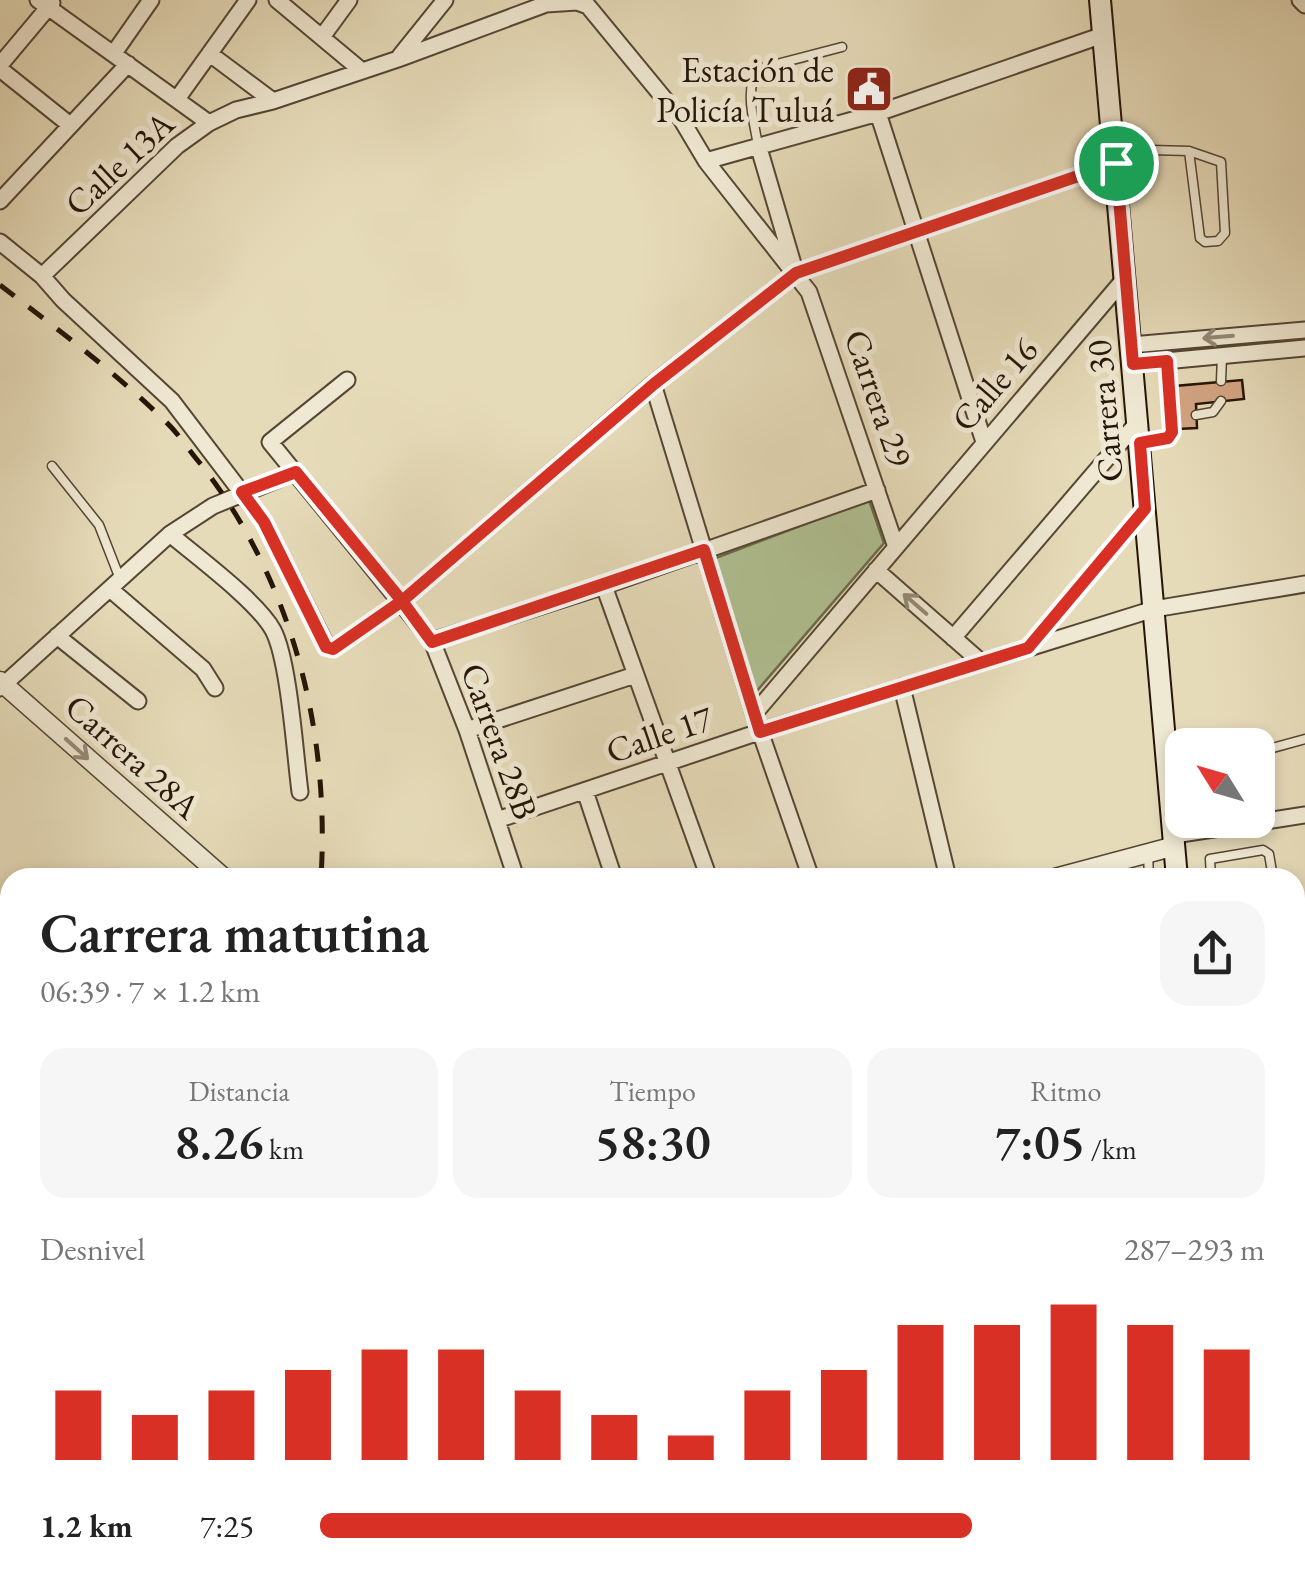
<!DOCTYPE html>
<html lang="es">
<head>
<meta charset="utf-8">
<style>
	:root { --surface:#fff; --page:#f6f6f6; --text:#222; --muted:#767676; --accent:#d93025 }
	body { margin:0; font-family:"EB Garamond",serif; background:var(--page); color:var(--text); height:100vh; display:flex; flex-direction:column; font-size:38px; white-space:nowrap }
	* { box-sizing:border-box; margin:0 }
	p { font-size:32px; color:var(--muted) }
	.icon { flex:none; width:55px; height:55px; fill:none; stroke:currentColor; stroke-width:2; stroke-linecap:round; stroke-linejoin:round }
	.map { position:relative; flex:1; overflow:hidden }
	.drawer { position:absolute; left:0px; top:868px; width:1305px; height:718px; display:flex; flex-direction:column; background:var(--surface); border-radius:30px 30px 0 0; box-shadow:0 5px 15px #0003 }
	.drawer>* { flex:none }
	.needle { width:65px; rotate:307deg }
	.buttons { position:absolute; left:1165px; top:728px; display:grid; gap:20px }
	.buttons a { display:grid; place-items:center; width:110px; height:110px; border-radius:20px; background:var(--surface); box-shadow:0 5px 15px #0003; font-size:50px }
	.pin { position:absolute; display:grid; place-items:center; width:85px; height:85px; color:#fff; margin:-42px; border:5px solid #fff; border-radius:50%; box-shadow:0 2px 10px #0007 }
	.round { display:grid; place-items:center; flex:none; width:105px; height:105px; border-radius:30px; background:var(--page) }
	.headline { display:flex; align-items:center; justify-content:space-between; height:170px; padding:0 40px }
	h1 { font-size:55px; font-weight:600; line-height:75px }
	.stats { display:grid; grid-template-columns:repeat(3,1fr); gap:15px; height:170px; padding:10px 40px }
	.stats div { display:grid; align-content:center; border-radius:25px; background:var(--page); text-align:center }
	.stats b { font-size:50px; font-weight:600 }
	.stats small { font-size:28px; font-weight:400 }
	.stats p { font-size:28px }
	.chart { height:280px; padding:20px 40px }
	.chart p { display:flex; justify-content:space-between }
	.chart svg { width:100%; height:180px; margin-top:10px; stroke:var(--accent); stroke-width:6 }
	ul { padding:0 40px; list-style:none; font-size:32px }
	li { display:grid; grid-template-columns:160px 120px 1fr; align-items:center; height:75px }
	li i { height:25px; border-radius:12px; background:var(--accent) }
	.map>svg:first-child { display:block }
</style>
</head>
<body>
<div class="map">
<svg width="1305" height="1584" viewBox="0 0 1305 1584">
	<rect width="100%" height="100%" fill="#e6dbb9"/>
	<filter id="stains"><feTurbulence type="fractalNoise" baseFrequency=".002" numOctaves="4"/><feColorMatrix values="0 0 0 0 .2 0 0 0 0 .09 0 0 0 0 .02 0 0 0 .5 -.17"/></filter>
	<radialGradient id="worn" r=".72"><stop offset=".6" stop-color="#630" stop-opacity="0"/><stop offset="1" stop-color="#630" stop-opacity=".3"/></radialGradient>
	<path fill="#b0c193" stroke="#6a6b4d" stroke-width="2.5" d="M 869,500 L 884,543 L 756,692 L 713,559 Z"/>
	<path fill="#d4a583" stroke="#251507" stroke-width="2.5" d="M 1242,380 L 1244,399 L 1196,404 L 1197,428 L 1178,429 L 1175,386 Z"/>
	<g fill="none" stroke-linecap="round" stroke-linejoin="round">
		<g stroke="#554634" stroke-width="11">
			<path id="service" d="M 758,145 C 754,122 744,89 758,69 L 842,47
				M 1114,149 L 1189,151 L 1221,162 L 1225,233 L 1218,241 L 1205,242 L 1200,238 L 1189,151
				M 1221,381 L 1222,356
				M 1196,415 L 1213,412 L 1221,401
				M 1140,443 L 1168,438 L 1172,431 L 1167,361
				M 52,466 L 99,525 L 120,579
				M 1258,752 L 1305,739
				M 1148,853 L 1149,878
				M 1211,878 L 1210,859 L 1263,850 L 1269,854 L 1273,878"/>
		</g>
		<g stroke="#554634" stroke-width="19">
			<path id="minor" d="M 38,0 L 209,123
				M 277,0 L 362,71
				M 1300,0 L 1305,5
				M 588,6 L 681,119 L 706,161 L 809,292 L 896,547
				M 322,37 L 349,0
				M 114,53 L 151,0
				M 210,54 L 273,101
				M 400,56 L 445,0
				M 0,65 L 52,3
				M 0,69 L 70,125
				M 177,99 L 248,0
				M 878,113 L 984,442
				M 759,148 L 793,264
				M 706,161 L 878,113 L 1103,35
				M 0,201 L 128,64
				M 0,242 L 42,276 L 63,300 L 172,401 L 264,522 L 327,647 L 333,649 L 402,601 L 653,384 L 796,273 L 1116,163
				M 42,276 L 177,146 L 209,123 L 236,110 L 273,101 L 398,59 L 546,4 L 577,2 L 588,6
				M 1131,345 L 1305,330
				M 1133,364 L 1305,348
				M 347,380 L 270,442 L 432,641 L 467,730 L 516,878
				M 653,384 L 754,714 L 811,878
				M 170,534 C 197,557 257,601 273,630 C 289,660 295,754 300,792
				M 876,570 L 981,662
				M 604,586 L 709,878
				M 110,589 L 203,669 L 215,688
				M 57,636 L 138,701
				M 953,638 L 1138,422
				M 432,641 L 604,586 L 877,490
				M 1028,648 L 1145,509
				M 902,687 L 948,878
				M 0,688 L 170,534 L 213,506 L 296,472
				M 754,714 L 1126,277
				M 467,730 L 635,675
				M 585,791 L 614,878
				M 497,820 L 759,732 L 1154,609 L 1305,584
				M 1174,835 L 1305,815
				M 0,1097 L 10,1100
				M 1295,1175 L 1305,1173
				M 1295,1306 L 1305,1303
				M 0,1313 L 10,1302
				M 0,1323 L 10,1334
				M 0,1459 L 10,1465
				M 228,1575 L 237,1584
				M 685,1575 L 697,1584
				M 882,1575 L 892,1584
				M 1230,1575 L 1231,1584
				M 81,1584 L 85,1575
				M 254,1584 L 263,1575
				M 610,1584 L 620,1575
				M 1278,1584 L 1305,1572"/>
		</g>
		<g stroke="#554634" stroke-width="21">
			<path id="tertiary" d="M 0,681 L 224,878
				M 1055,878 L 1175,846
				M 0,1222 L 10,1226
				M 480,1575 L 487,1584
				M 1014,1575 L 1014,1584
				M 853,1584 L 863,1575"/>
		</g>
		<g stroke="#251507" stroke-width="24">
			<path id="secondary" d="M 1100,0 L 1177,878
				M 1295,1495 L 1305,1516"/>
		</g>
		<path stroke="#251507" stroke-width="2.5" stroke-dasharray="2.5 5" stroke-linecap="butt" d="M 1295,1082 L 1303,1081"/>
		<use href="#service" stroke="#efe8d2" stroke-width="8"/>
		<use href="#minor" stroke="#efe8d2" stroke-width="15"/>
		<use href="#tertiary" stroke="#efe8d2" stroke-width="18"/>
		<use href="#secondary" stroke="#efe8d2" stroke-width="20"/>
		<path stroke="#251507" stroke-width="5" stroke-dasharray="18 18" stroke-linecap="butt" d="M 0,285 C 57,329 114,371 165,421 C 178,433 188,449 199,462 C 292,579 330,730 321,878
			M 117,1584 L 120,1575"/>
	</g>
	<defs><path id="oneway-shaft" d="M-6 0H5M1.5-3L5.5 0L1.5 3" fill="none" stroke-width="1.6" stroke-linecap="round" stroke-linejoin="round" transform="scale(2.5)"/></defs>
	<g stroke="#948977">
		<use href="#oneway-shaft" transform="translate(1218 337) rotate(175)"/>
		<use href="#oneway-shaft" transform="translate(915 604) rotate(-139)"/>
		<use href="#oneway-shaft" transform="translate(77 749) rotate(42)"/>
	</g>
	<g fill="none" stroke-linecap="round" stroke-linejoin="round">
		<g stroke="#fff" stroke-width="20">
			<path id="route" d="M 1116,163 L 796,273 L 654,384 L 402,601 L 296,472 L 242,492 L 264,522 L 326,647 L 333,649 L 402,601 L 432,642 L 704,550 L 760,732 L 1028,648 L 1145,509 L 1140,443 L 1168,438 L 1172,432 L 1167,361 L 1133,364 L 1116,163"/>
		</g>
		<use href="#route" stroke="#d93025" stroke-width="12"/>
	</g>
	<defs>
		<g id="civic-square" transform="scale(2.5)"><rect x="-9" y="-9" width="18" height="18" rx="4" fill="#8f2418" stroke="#efe8d2"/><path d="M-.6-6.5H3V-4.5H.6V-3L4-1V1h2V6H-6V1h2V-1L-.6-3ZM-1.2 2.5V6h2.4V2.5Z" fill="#fff"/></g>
	</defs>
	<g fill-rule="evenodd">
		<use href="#civic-square" x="869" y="89"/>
	</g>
	<g text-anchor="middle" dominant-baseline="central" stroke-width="10" stroke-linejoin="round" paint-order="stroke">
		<g font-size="35" fill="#251507" stroke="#efe8d2" text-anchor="end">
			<text x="834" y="69">Estación de<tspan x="834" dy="40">Policía Tuluá</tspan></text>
		</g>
		<g font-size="35" fill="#251507" stroke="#efe8d2">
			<text transform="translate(119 163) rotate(-43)">Calle 13A</text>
			<text transform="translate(994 384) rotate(-49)">Calle 16</text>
			<text transform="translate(879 398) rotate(71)">Carrera 29</text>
			<text transform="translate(1104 411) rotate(-95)">Carrera 30</text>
			<text transform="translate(659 734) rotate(-19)">Calle 17</text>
			<text transform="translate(500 741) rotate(70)">Carrera 28B</text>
			<text transform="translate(133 756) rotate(42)">Carrera 28A</text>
		</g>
	</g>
	<rect width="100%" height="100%" filter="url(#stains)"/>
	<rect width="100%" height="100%" fill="url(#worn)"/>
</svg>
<div class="buttons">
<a><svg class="needle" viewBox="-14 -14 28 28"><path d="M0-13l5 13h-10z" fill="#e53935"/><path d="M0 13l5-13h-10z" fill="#767676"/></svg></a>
</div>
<div class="pin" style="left:1116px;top:163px;background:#1e9e55"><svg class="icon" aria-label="arrive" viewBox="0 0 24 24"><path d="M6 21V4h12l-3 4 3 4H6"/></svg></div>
<section class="drawer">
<div class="headline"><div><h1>Carrera matutina</h1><p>06:39 · 7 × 1.2 km</p></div><a class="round"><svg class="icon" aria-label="share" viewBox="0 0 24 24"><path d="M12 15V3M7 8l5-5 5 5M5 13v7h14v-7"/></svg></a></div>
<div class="stats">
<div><p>Distancia</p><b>8.26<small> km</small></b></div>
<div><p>Tiempo</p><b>58:30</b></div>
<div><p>Ritmo</p><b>7:05<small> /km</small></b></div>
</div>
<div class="chart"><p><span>Desnivel</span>287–293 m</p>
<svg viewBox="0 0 160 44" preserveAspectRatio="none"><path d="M5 44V27M15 44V33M25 44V27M35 44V22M45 44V17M55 44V17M65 44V27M75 44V33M85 44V38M95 44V27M105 44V22M115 44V11M125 44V11M135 44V6M145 44V11M155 44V17"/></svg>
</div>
<ul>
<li><b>1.2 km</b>7:25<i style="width:69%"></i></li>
</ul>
</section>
</div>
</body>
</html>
